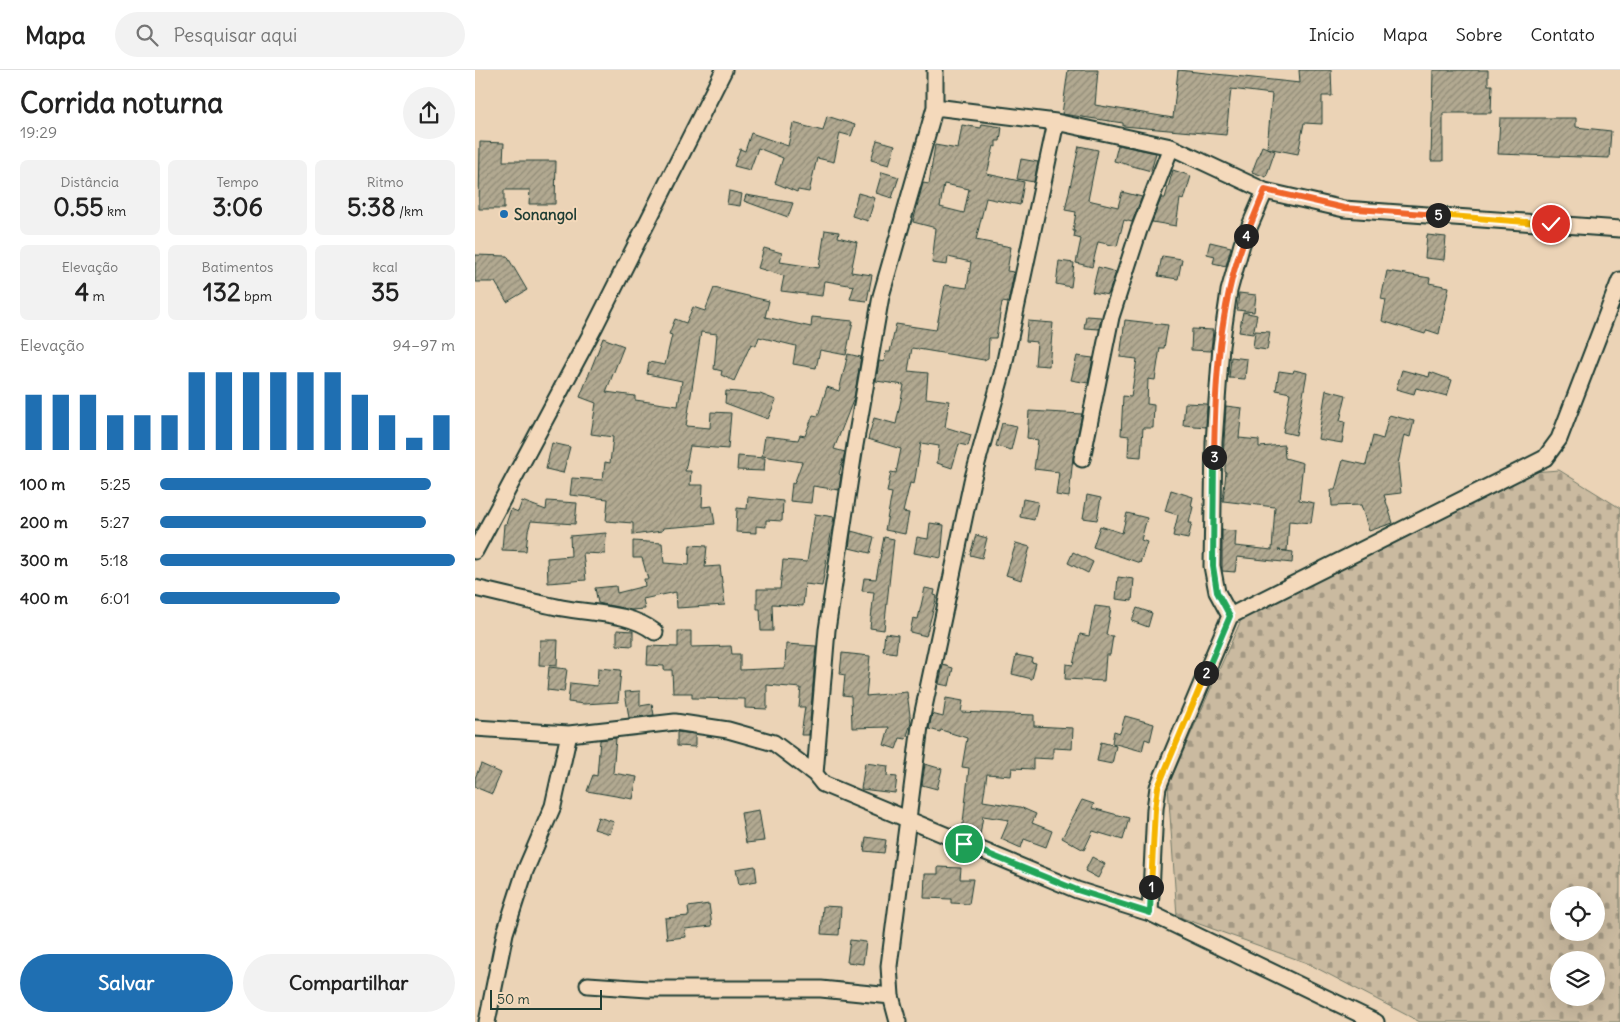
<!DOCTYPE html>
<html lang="pt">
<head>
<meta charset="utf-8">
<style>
	:root { --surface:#fff; --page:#f2f2f2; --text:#222; --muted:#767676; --line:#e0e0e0; --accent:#1f6fb2 }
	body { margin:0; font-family:Delius,sans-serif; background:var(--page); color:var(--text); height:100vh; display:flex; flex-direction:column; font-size:19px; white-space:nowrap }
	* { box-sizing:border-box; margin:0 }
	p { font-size:16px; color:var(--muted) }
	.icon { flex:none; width:28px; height:28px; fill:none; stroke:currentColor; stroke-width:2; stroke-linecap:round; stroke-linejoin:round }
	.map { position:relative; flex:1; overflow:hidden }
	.side { display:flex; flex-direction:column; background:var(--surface); width:475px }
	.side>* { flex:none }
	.buttons { position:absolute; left:1075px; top:816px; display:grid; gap:10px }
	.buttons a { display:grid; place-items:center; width:55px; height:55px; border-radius:50%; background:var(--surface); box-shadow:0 5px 20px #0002; font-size:25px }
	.scale { position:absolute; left:15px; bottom:12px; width:112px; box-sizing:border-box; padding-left:5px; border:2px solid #1f3d34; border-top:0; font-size:14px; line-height:18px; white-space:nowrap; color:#1f3d34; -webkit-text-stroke:4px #f4d9bb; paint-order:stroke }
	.pin { position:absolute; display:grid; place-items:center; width:42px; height:42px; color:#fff; margin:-21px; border:2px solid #fff; border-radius:50%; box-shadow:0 1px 5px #0007 }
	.km { position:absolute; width:25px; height:25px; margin:-12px; border-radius:50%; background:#222; color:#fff; font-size:14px; line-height:25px; text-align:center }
	.round { display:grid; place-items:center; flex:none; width:52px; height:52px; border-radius:26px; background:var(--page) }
	.summary { display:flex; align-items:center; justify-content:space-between; height:85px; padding:0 20px }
	h1 { font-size:28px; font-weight:800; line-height:38px }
	.stats { display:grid; grid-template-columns:repeat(3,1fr); gap:8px; height:85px; padding:5px 20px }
	.stats div { display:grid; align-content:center; border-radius:8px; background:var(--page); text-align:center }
	.stats b { font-size:25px; font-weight:800 }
	.stats small { font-size:14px; font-weight:400 }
	.stats p { font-size:14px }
	.chart { height:140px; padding:10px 20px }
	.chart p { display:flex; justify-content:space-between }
	.chart svg { width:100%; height:90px; margin-top:5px; stroke:var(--accent); stroke-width:6 }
	.button { display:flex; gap:10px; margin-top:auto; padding:10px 20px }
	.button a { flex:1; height:58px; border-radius:30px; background:var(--accent); color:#fff; font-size:20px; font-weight:800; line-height:58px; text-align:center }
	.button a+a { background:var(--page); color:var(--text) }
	ul { padding:0 20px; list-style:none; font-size:16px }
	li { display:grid; grid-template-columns:80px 60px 1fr; align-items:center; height:38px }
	li i { height:12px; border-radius:6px; background:var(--accent) }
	header { display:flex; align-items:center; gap:30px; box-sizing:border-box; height:70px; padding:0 25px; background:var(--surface); border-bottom:1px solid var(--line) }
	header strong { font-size:24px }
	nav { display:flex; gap:28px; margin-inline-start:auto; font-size:18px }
	.search { width:350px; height:45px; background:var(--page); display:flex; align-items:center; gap:12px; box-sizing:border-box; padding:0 18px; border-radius:28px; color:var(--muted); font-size:19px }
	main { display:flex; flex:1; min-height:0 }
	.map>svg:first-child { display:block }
</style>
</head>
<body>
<header>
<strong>Mapa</strong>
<div class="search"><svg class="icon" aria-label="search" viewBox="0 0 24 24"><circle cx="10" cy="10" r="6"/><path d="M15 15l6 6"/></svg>Pesquisar aqui</div>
<nav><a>Início</a><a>Mapa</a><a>Sobre</a><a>Contato</a></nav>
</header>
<main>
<section class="side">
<div class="summary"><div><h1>Corrida noturna</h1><p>19:29</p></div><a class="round"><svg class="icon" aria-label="share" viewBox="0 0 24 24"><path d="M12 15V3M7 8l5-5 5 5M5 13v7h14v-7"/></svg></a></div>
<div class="stats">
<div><p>Distância</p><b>0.55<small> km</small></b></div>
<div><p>Tempo</p><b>3:06</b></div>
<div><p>Ritmo</p><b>5:38<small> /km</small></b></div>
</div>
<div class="stats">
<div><p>Elevação</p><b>4<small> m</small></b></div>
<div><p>Batimentos</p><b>132<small> bpm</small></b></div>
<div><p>kcal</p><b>35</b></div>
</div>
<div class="chart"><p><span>Elevação</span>94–97 m</p>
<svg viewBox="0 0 160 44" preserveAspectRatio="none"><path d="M5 44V17M15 44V17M25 44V17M35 44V27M45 44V27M55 44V27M65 44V6M75 44V6M85 44V6M95 44V6M105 44V6M115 44V6M125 44V17M135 44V27M145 44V38M155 44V27"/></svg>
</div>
<ul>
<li><b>100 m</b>5:25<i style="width:92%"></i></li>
<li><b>200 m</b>5:27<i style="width:90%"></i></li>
<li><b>300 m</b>5:18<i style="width:100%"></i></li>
<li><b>400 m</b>6:01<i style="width:61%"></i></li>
</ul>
<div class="button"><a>Salvar</a><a>Compartilhar</a></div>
</section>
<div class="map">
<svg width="1145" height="952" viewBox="0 0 1145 952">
	<defs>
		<pattern id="cemetery-stones" width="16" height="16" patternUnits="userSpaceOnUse" patternTransform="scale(1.25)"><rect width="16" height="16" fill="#cabaa0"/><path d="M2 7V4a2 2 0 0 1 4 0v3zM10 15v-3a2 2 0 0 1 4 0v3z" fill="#a39883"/></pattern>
		<pattern id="building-hatch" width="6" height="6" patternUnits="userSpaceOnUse" patternTransform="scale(1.25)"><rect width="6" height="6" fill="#b2a991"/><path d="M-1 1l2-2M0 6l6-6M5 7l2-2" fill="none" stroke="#908b77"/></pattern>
	</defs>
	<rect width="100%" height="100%" fill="#ebd3b6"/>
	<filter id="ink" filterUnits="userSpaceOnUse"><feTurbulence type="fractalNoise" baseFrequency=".02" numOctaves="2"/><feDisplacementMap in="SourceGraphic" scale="10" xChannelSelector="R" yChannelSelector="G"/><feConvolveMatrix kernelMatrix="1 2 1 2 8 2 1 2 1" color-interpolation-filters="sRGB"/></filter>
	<g filter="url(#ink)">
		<path fill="url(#cemetery-stones)" stroke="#747c6a" fill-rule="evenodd" d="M 1084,400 L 1145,438 L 1145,952 L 945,952 L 832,893 L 702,846 L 693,716 L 766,550 L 797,530 L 1058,402 ZM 1084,825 L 1121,825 L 1121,862 L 1084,862 ZM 1084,890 L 1121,890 L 1121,928 L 1084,928 Z"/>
		<path fill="url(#building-hatch)" stroke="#1f3d34" fill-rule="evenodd" d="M 593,0 L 623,0 L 620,35 L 698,48 L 703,0 L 825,13 L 824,0 L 856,0 L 857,26 L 847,26 L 847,54 L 829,53 L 823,84 L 792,78 L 797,24 L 756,19 L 751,65 L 648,56 L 648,53 L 587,44 Z
			M 958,0 L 1013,0 L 1013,15 L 1017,15 L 1016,43 L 968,43 L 968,91 L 956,91 Z
			M 352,46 L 380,55 L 376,66 L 365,63 L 359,92 L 342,88 L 334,122 L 323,120 L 322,122 L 300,113 L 308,88 L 283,78 L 275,100 L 259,96 L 265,79 L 270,81 L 276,63 L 313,76 L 318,53 L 348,61 Z
			M 1025,48 L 1101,48 L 1101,57 L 1136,61 L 1134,88 L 1023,84 Z
			M 507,54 L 527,57 L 525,71 L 521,71 L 521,77 L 519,76 L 512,104 L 549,112 L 545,135 L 511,128 L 501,170 L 536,177 L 532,201 L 539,202 L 533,233 L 527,232 L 521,268 L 514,268 L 513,288 L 509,290 L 437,278 L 433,301 L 453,303 L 451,328 L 474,331 L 470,357 L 496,365 L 493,376 L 484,374 L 477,398 L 462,393 L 464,376 L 446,373 L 439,414 L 435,413 L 428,442 L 434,443 L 430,464 L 410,460 L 417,423 L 412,422 L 416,402 L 421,403 L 426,379 L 393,369 L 399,348 L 421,354 L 429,315 L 401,311 L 404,291 L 409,292 L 411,282 L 415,282 L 421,254 L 461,260 L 470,215 L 492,218 L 496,192 L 473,187 L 472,195 L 457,193 L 461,158 L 438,152 L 448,113 L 454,114 L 460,75 L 483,79 L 487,55 L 506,58 ZM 469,114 L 494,119 L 489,143 L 465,137 Z
			M 402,70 L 420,75 L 414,95 L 396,90 Z
			M 5,72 L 29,73 L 28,91 L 81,91 L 80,134 L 54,134 L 55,120 L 29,120 L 29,139 L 4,139 Z
			M 643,75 L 681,83 L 676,101 L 639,91 Z
			M 604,76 L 623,80 L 613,130 L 643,137 L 647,122 L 667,127 L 657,152 L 649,150 L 642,176 L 623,172 L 617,197 L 601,193 L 606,169 L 599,167 L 600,161 L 598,161 L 601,142 L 590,140 Z
			M 787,76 L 800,81 L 791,107 L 777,102 Z
			M 546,89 L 563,92 L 559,112 L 542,109 Z
			M 698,100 L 716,106 L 709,130 L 705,129 L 701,156 L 677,152 L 686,128 L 690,128 Z
			M 407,102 L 424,107 L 417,128 L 401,123 Z
			M 254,121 L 267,124 L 265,136 L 252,134 Z
			M 383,123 L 400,128 L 393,151 L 377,146 Z
			M 271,125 L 318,133 L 313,147 L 269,131 Z
			M 350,160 L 364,162 L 363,167 L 382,172 L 376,202 L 397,205 L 392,231 L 375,229 L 379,216 L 351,211 L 349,211 L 347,226 L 306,221 L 309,206 L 283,198 L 289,178 L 307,183 L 305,192 L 344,198 Z
			M 952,165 L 971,167 L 969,190 L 950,188 Z
			M 735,172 L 756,177 L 751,196 L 738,193 L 740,186 L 732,184 Z
			M 0,185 L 32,186 L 52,220 L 32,232 L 20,212 L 0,212 Z
			M 687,186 L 707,189 L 703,209 L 683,206 Z
			M 584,191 L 599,193 L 596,217 L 581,214 Z
			M 623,197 L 641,202 L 633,225 L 617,222 Z
			M 912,201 L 955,208 L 954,213 L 974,217 L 964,264 L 952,260 L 950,264 L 907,251 L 911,230 L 906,229 Z
			M 239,218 L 294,231 L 290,247 L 336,257 L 337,247 L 378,251 L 371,285 L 345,280 L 341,298 L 318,294 L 321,276 L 284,267 L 281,276 L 276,274 L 259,311 L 246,305 L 247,301 L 239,299 L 242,264 L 226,262 L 211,356 L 235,358 L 236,342 L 256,343 L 253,379 L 215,376 L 210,401 L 216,401 L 215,415 L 228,415 L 227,437 L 237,436 L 240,454 L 188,458 L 187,461 L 158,465 L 158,453 L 131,451 L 133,429 L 95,425 L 97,408 L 128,410 L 130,392 L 135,393 L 138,367 L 116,364 L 121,333 L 105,327 L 128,268 L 149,276 L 131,322 L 160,326 L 160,330 L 203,336 L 207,311 L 172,304 L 174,292 L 190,295 L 197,265 L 194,264 L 200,249 L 211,253 L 218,237 L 230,241 Z
			M 764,223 L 781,225 L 779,242 L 762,240 Z
			M 768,242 L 782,245 L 778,264 L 764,262 Z
			M 611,246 L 626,247 L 624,259 L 609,258 Z
			M 650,250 L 693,255 L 689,278 L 685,278 L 680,310 L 673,309 L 672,334 L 679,335 L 678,358 L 668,358 L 666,387 L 653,386 L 654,366 L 646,365 L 648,326 L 656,327 L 662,289 L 645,287 Z
			M 553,251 L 578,253 L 574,296 L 560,295 L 562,272 L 551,271 Z
			M 717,259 L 738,260 L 736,281 L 716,280 Z
			M 780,261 L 795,262 L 792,280 L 778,278 Z
			M 373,284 L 386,287 L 379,328 L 359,379 L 370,382 L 364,404 L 366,405 L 364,420 L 338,416 L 336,433 L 315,431 L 317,413 L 319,414 L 327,392 L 287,386 L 290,366 L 323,370 L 325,365 L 330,366 L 338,345 L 343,346 L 352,317 L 364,321 Z
			M 602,286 L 618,288 L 613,313 L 596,310 Z
			M 756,287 L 772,289 L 770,309 L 754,308 Z
			M 819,300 L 832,303 L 821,365 L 808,362 L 815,323 L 801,320 L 804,301 L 818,303 Z
			M 927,300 L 954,307 L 955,302 L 977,310 L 972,326 L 941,318 L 939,324 L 921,319 Z
			M 851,320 L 871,325 L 865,351 L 870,352 L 867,373 L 843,369 Z
			M 251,321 L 285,324 L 301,330 L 293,349 L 250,333 Z
			M 710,333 L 732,334 L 731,357 L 708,355 Z
			M 751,336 L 767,338 L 764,368 L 784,370 L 784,377 L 809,375 L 810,388 L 828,393 L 824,430 L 839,433 L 836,453 L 814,451 L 812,481 L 803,480 L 818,482 L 817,493 L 762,487 L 760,502 L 747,501 L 747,460 L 761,461 L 760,476 L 797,480 L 800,437 L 748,431 L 751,402 L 750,402 L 750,389 L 748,389 Z
			M 554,341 L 607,344 L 598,387 L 594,427 L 581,425 L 584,402 L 559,399 L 563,370 L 552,368 Z
			M 914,345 L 939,351 L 935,367 L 929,365 L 923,394 L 926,423 L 909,425 L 918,453 L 894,461 L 886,435 L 857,436 L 856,420 L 860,420 L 868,390 L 891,395 L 898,366 L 908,369 Z
			M 527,353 L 542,356 L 536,380 L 521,376 Z
			M 77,373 L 95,377 L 88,403 L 71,399 Z
			M 263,386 L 290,388 L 289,401 L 262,400 Z
			M 696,420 L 718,427 L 716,436 L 718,437 L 714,453 L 717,453 L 713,469 L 698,466 L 703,445 L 690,441 Z
			M 612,425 L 626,428 L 622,450 L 608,448 Z
			M 273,427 L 308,431 L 307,451 L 291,450 L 291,457 L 281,456 L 281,463 L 261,462 L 262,438 L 272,439 Z
			M 548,429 L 563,432 L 559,450 L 545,447 Z
			M 47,431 L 71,440 L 72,431 L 102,433 L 100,454 L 56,451 L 53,461 L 51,481 L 27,480 L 29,454 L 31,454 L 36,439 L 43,442 Z
			M 652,443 L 672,448 L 666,470 L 672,472 L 665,493 L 618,477 L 625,456 L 647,463 Z
			M 340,444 L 359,447 L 347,516 L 330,514 L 328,536 L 297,534 L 298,561 L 286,561 L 285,539 L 282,539 L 282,519 L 305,519 L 308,490 L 332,492 Z
			M 455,453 L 469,455 L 466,488 L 439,483 L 442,467 L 453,469 Z
			M 376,461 L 399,467 L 395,483 L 374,478 Z
			M 131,463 L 130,484 L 108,483 L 111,510 L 73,513 L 72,488 L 96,486 L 95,466 Z
			M 501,465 L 512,468 L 507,488 L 495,485 Z
			M 409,467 L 419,469 L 409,560 L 395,558 L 399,522 L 387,521 L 389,508 L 401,509 Z
			M 158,471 L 187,473 L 189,493 L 214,495 L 215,475 L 232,476 L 230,497 L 245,496 L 250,535 L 202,538 L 201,522 L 168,529 L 170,539 L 156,540 L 123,533 L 120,518 L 141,516 L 142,523 L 170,516 L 169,509 L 173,509 L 167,488 L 158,488 Z
			M 541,473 L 555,477 L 546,510 L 531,505 Z
			M 598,482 L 618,492 L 613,503 L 593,493 Z
			M 643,507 L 659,509 L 657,531 L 641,529 Z
			M 450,518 L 460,520 L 459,525 L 462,526 L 451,566 L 435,562 L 438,548 L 443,549 Z
			M 620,536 L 636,538 L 631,565 L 638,566 L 635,585 L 631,585 L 629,611 L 590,609 L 591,594 L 598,595 L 605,564 L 614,566 Z
			M 662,538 L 677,543 L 673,557 L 657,551 Z
			M 142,560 L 158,561 L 158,576 L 142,575 Z
			M 203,561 L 216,561 L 216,577 L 256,576 L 257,584 L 265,584 L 265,600 L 310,598 L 311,574 L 341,576 L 334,665 L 326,665 L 330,637 L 324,637 L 326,618 L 292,615 L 292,639 L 270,638 L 270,629 L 217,628 L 217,623 L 198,623 L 197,600 L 189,600 L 189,596 L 172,595 L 173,576 L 203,577 Z
			M 410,563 L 423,565 L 421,583 L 408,581 Z
			M 65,570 L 83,570 L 82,596 L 64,595 Z
			M 367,583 L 395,586 L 391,626 L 432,622 L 436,653 L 431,669 L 425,668 L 421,679 L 409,675 L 414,657 L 377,658 L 376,626 L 368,625 L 370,605 L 365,604 Z
			M 541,585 L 557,588 L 556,592 L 561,593 L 557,609 L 537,604 Z
			M 468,595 L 478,598 L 474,616 L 464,614 Z
			M 74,597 L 92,599 L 89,622 L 72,620 Z
			M 123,598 L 146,600 L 143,632 L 109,634 L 93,632 L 95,613 L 122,616 Z
			M 165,621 L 165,636 L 177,634 L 179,645 L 154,648 L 150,622 Z
			M 471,628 L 488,631 L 486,642 L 559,645 L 559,656 L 598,658 L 597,679 L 578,678 L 578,689 L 558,688 L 558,699 L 537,698 L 536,706 L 512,704 L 508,731 L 545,737 L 561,744 L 557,753 L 577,761 L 571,777 L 549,769 L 546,778 L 526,769 L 534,750 L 508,746 L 505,765 L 487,762 L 494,698 L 487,697 L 492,668 L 466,660 L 465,662 L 454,659 L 457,644 L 468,647 Z
			M 650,646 L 679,654 L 675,671 L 670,669 L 667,681 L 637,673 L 639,661 L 645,663 Z
			M 202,662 L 220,664 L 220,677 L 202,676 Z
			M 141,668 L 138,703 L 162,707 L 158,729 L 112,721 L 118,705 L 122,706 L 125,670 Z
			M 626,672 L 641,676 L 637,694 L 622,691 Z
			M 390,693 L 413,696 L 412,706 L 422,707 L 420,723 L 386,719 Z
			M 6,694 L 26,703 L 17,724 L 0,717 L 0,708 Z
			M 450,694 L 467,699 L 462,719 L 447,715 Z
			M 607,730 L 619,734 L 617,738 L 654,748 L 648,770 L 618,761 L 609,780 L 587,768 Z
			M 284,740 L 289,771 L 271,773 L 266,743 Z
			M 123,747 L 139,752 L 135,764 L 119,759 Z
			M 391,767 L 411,770 L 409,783 L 389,781 Z
			M 617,787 L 630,794 L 623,808 L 610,801 Z
			M 280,796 L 282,811 L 264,814 L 261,799 Z
			M 463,797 L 486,798 L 485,809 L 498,809 L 494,834 L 476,833 L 476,829 L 449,828 L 450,804 L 463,804 Z
			M 234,834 L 237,856 L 210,859 L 211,867 L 192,869 L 190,848 L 214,846 L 213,837 Z
			M 348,836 L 366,837 L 364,865 L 346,864 Z
			M 375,870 L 391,872 L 388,894 L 372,892 Z"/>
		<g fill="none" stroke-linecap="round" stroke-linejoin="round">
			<g stroke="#1f3d34" stroke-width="19">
				<path id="minor" d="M 460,0 L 460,37 L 406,226 L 380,375 L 352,560 L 340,704 L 348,714 L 602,820 L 675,843 L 901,952
					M 460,37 L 581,52 L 696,77 L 790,121 L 869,139 L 1145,159
					M 607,389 L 636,247 L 664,160 L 696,77
					M 0,481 L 120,256 L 249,0
					M 0,518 C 29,525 58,532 87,538 C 119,544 154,542 180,562
					M 755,546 L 742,522 L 737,496 L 739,372 L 746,276 L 754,221 L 767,174 L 790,121
					M 0,658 L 94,664 L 200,652 L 253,660 L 299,673 L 340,704
					M 675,843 L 680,739 L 683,717 L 755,546 L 1070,388 L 1084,369 L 1145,210
					M 113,915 L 173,919 L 346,919 L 416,926
					M 12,952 L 30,863 L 50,801 L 78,736 L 94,664
					M 423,952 L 416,926 L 414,896 L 445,656 L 497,411 L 528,300 L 581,52"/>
			</g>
			<use href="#minor" stroke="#f4d9bb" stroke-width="15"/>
		</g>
	</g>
	<g fill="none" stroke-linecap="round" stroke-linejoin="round" filter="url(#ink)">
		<g stroke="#fff" stroke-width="10">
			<path id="split-1" d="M 489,774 L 602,820 L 675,843 L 676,817"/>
		</g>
		<g stroke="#fff" stroke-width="10">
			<path id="split-2" d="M 676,817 L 680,739 L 683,717 L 731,603"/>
		</g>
		<g stroke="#fff" stroke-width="10">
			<path id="split-3" d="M 731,603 L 755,546 L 742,522 L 738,496 L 739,387"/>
		</g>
		<g stroke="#fff" stroke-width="10">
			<path id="split-4" d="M 739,387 C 740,316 744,231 771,166"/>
		</g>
		<g stroke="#fff" stroke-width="10">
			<path id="split-5" d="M 771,166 L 790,120 L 869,138 L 963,145"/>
		</g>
		<g stroke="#fff" stroke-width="10">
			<path id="split-6" d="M 963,145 L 1076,154"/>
		</g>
		<use href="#split-1" stroke="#22a559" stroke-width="6"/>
		<use href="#split-2" stroke="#f5b400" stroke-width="6"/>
		<use href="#split-3" stroke="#22a559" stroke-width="6"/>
		<use href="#split-4" stroke="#f0652b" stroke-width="6"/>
		<use href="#split-5" stroke="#f0652b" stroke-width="6"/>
		<use href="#split-6" stroke="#f5b400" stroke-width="6"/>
	</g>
	<circle fill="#1f6fb2" stroke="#f4d9bb" stroke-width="2" cx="29" cy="144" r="5"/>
	<g text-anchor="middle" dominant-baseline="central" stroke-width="4" stroke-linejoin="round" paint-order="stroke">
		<g font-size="15" font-weight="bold" fill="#1f3d34" stroke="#f4d9bb" text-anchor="start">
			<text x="39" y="144">Sonangol</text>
		</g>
	</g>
</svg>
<div class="buttons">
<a><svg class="icon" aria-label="locate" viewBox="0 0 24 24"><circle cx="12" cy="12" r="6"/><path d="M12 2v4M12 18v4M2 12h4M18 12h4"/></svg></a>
<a><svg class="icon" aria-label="layers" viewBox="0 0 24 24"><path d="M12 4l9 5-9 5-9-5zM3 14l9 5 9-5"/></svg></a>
</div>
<div class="scale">50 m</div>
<div class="pin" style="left:489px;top:774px;background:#1e9e55"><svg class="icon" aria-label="arrive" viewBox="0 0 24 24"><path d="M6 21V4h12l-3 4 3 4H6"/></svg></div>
<div class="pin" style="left:1076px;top:154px;background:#d93025"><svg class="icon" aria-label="check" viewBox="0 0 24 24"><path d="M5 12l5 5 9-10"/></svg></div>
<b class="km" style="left:676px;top:817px">1</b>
<b class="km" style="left:731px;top:603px">2</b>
<b class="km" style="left:739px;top:387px">3</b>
<b class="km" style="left:771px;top:166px">4</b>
<b class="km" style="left:963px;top:145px">5</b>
</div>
</main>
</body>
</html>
